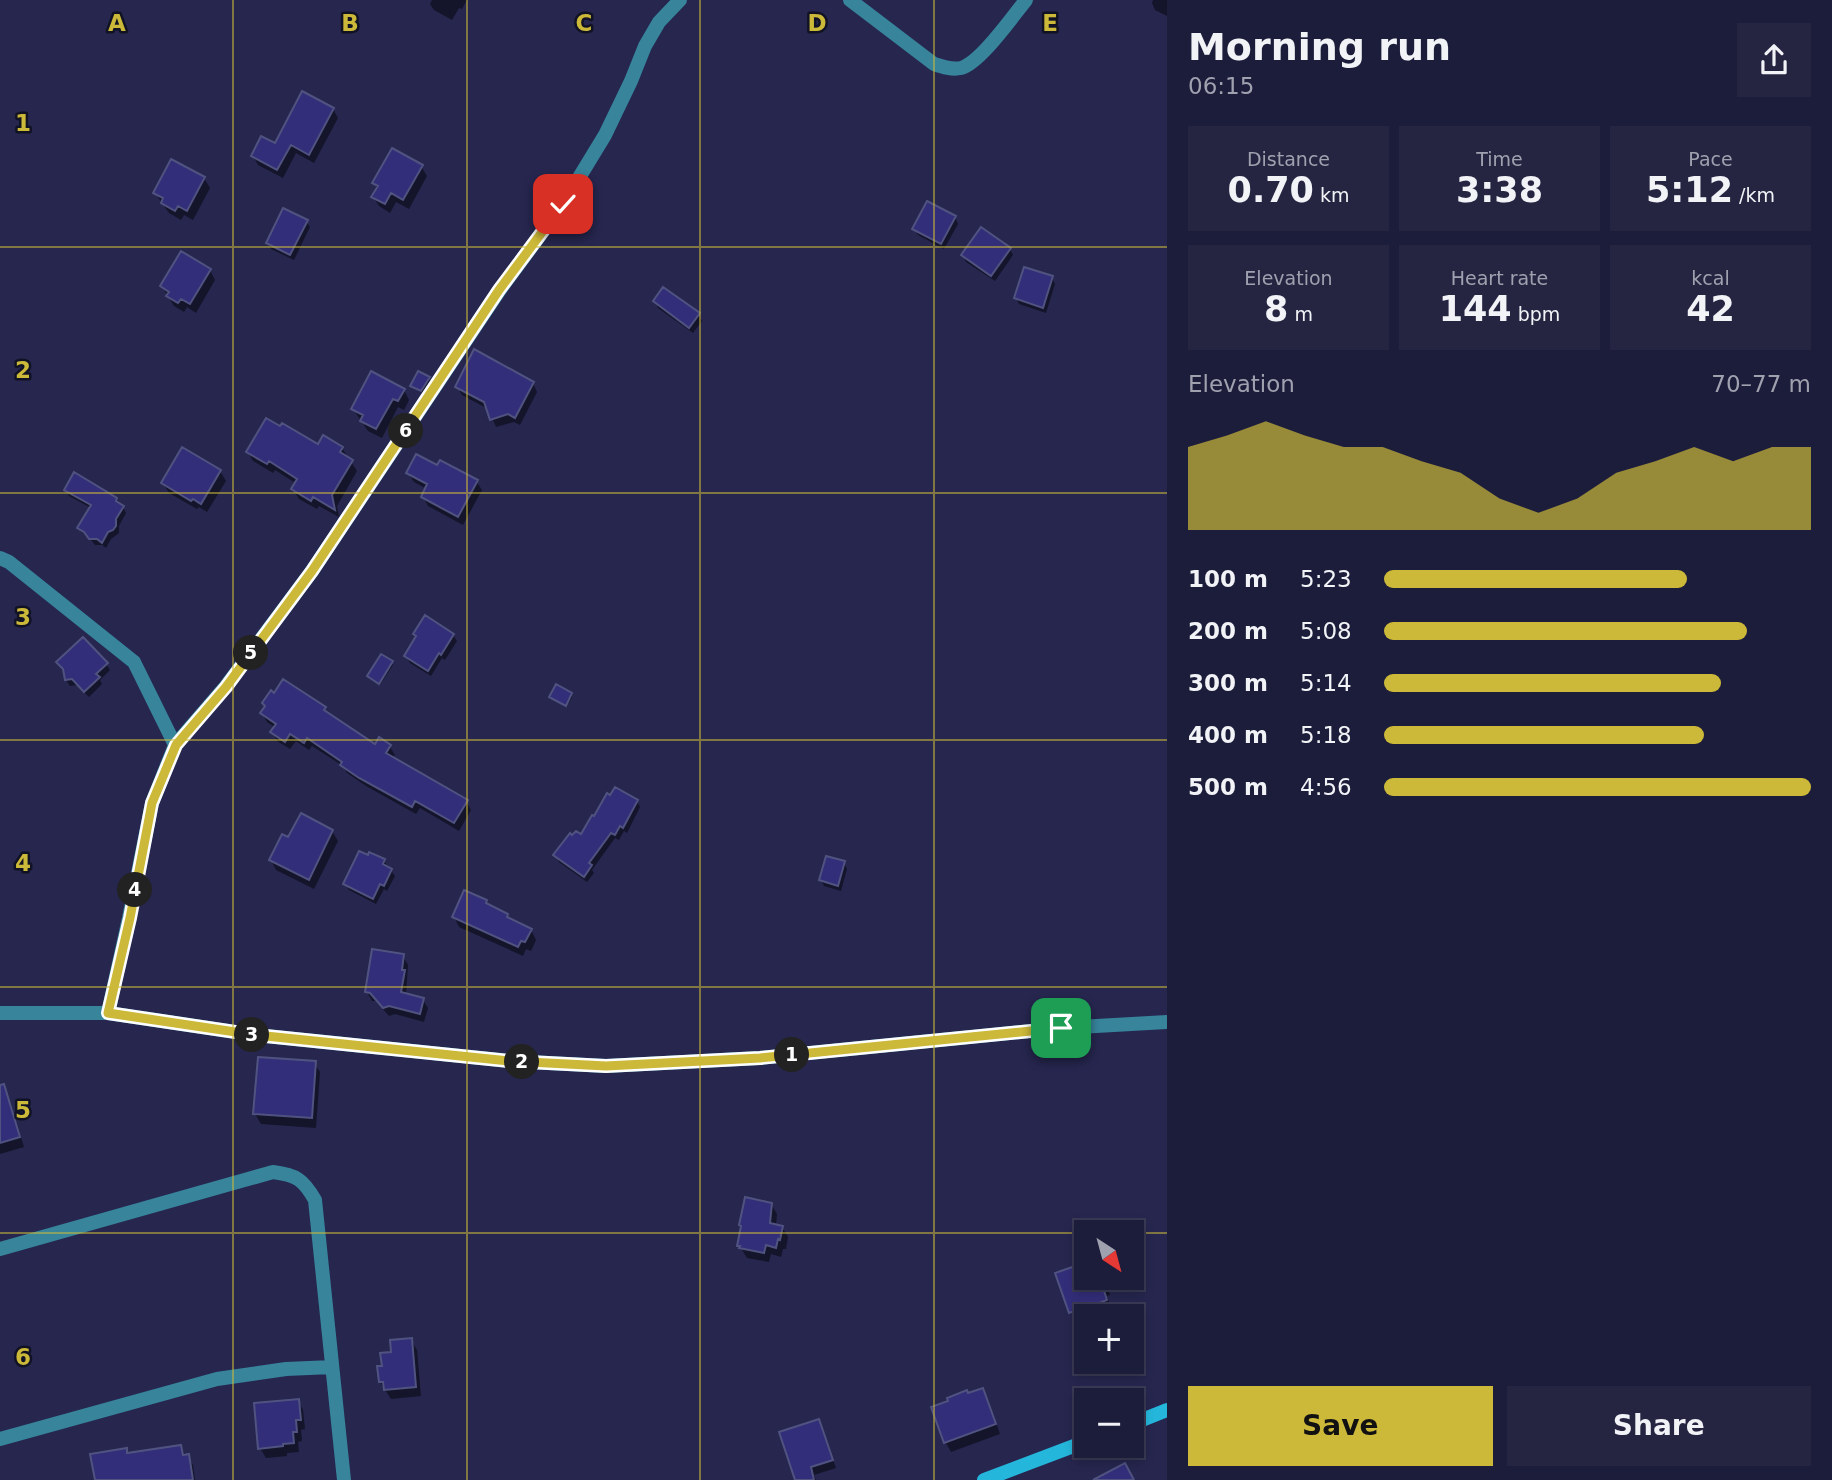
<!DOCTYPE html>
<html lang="en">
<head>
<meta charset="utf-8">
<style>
	:root { --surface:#1c1c3b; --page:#252542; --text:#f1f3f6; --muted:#a0a1af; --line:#3a3a55; --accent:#ccb939 }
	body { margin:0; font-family:"DejaVu Sans",sans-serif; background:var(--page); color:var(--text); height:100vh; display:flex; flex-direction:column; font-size:26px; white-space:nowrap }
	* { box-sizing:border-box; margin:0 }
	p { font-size:23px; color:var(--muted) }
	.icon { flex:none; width:38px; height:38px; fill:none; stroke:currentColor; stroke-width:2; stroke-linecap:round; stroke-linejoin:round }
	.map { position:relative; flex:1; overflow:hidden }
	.panel { display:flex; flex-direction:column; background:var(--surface); width:665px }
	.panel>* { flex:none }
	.needle { width:46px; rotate:144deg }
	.buttons { position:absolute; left:1074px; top:1220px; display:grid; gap:14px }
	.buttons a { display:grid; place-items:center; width:70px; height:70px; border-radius:0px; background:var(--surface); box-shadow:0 4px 10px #0003,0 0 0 2px var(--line); font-size:35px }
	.pin { position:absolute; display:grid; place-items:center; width:60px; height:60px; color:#fff; margin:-30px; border-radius:14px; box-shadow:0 4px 10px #0006 }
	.km { position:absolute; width:35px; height:35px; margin:-18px; border-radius:50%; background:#222; color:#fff; font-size:19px; line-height:35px; text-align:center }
	.round { display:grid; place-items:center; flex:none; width:74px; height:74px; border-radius:0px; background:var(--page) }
	.overview { display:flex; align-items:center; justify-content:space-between; height:119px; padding:0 21px }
	h1 { font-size:38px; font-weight:800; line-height:52px }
	.metrics { display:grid; grid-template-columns:repeat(3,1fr); gap:10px; height:119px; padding:7px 21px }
	.metrics div { display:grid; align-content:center; border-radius:0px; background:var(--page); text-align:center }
	.metrics b { font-size:35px; font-weight:800 }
	.metrics small { font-size:19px; font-weight:400 }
	.metrics p { font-size:19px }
	.chart { height:196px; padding:14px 21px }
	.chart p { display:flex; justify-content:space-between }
	.chart svg { width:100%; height:126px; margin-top:7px; fill:var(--accent); opacity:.7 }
	.button { display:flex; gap:14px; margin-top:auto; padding:14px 21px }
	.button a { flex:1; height:80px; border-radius:0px; background:var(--accent); color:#111; font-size:28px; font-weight:800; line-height:80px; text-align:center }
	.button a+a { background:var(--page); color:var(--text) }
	ul { padding:0 21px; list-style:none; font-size:23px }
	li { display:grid; grid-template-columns:112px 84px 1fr; align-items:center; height:52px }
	li i { height:18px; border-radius:9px; background:var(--accent) }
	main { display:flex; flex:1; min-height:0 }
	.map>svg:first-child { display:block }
</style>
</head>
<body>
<main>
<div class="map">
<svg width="1167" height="1480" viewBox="0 0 1167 1480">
	<rect width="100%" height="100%" fill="#26264f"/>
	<path fill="#0007" d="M 432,0 L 467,0 L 462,9 L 459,8 L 452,20 L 434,10 L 430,4 Z
		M 1153,0 L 1167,0 L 1167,16 L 1155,10 L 1152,3 Z
		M 333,109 L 338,118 L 314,163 L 296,153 L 283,178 L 258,165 L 253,156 L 276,146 Z
		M 421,166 L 427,176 L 409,209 L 396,202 L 390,213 L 379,206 L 373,197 L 378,189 L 374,183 Z
		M 204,178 L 210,188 L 193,220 L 184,215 L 181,220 L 169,213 L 155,193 Z
		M 955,217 L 958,224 L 944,249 L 918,235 L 914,229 Z
		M 306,221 L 310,227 L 294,260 L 271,249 L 268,243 Z
		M 1010,249 L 1013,255 L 995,281 L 966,262 L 963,255 Z
		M 210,270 L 215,280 L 196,313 L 187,307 L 184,312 L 174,306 L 162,286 Z
		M 1052,278 L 1055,284 L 1046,313 L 1019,304 L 1016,298 Z
		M 655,301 L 698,314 L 702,321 L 693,333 L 658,308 Z
		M 429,378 L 430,381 L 422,393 L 412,386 Z
		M 533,383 L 537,392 L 520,425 L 514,422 L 496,427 L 488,409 L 462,395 L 457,387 Z
		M 404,390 L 409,400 L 404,410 L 398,407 L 382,438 L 368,431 L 353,409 Z
		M 318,447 L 342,448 L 357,471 L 337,506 L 339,517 L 319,506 L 317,509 L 299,499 L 293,489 L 297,484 L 275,470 L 273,473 L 253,461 L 248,452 Z
		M 438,467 L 476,481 L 482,490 L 463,525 L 428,506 L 423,497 L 427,489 L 414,482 L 408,473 Z
		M 220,471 L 226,481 L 207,512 L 199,507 L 197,509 L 169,493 L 163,483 Z
		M 66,490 L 116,499 L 123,507 L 126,513 L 119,526 L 119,533 L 111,539 L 106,548 L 102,545 L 95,545 L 80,526 L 91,508 L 69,496 Z
		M 415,634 L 453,635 L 457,641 L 445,660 L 442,658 L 431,676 L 410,663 L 406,656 L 417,638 Z
		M 391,663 L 393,665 L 380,685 L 370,679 L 369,676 Z
		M 106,664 L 110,670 L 100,680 L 102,684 L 89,697 L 77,685 L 70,686 L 66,680 L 65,671 L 62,668 Z
		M 571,694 L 572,697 L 567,707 L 553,699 L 551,697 Z
		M 324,709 L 328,715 L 375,746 L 390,747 L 395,755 L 392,758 L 466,801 L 471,810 L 459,831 L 420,808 L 416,814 L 366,786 L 347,773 L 343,766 L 312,746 L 309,750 L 296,741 L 290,749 L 277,741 L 273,732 L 276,728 L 267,722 L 262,713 Z
		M 637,801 L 640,807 L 627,833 L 624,831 L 619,840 L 615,838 L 592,870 L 594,873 L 587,882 L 559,862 L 555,855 Z
		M 332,831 L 338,841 L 314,889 L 276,870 L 271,860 L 289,840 Z
		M 384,861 L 395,876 L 387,891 L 384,889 L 376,904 L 349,890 L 345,884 Z
		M 844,863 L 847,869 L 841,891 L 824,886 L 821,880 Z
		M 485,902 L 488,906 L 507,915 L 510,920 L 531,930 L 536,940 L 531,951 L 526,949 L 523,956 L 459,927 L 454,917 Z
		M 403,956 L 408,965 L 406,995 L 423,1000 L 428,1008 L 424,1022 L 395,1014 L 389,1016 L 376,1001 L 372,1001 L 367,992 Z
		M 314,1063 L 320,1072 L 316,1128 L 261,1124 L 255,1114 Z
		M 6,1096 L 11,1105 L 24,1147 L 0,1154 L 0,1097 Z
		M 771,1204 L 777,1214 L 776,1226 L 782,1227 L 788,1237 L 786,1249 L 783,1249 L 781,1257 L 771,1254 L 769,1262 L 747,1258 L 739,1245 Z
		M 1057,1274 L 1104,1278 L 1110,1295 L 1107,1296 L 1112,1310 L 1095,1316 L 1087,1316 L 1087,1322 L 1083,1323 L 1082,1320 L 1076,1322 L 1071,1313 Z
		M 411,1340 L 417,1350 L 421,1396 L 391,1399 L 380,1382 L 384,1368 L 393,1353 Z
		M 982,1390 L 988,1400 L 1000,1434 L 951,1452 L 946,1443 L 933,1408 Z
		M 298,1401 L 303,1410 L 305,1429 L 301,1430 L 302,1441 L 298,1442 L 299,1452 L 287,1453 L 287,1456 L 266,1458 L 260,1448 Z
		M 818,1421 L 822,1429 L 836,1468 L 814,1475 L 816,1480 L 797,1480 Z
		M 180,1447 L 193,1465 L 195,1480 L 96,1480 L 126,1450 L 129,1455 Z"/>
	<path fill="#332e79" stroke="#505380" stroke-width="2" d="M 302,91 L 334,108 L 309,155 L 291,145 L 277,170 L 251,156 L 261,136 L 275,143 Z
		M 392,148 L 423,165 L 403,200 L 391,193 L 385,204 L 371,197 L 378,186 L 372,183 Z
		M 171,159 L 205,177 L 187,211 L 178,206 L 175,211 L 161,203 L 163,198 L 153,193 Z
		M 927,201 L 956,216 L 941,244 L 912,229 Z
		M 283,208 L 308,220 L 290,255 L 266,243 Z
		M 981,227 L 1011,248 L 991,276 L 961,255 Z
		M 181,251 L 211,269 L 190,304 L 181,299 L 178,303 L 166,296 L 169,292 L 160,286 Z
		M 1024,267 L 1053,276 L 1043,308 L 1014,298 Z
		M 663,287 L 700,313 L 689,328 L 653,301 Z
		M 474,349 L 534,382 L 515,418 L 508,414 L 490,420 L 484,402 L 455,387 Z
		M 371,371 L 405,389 L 398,401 L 393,399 L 376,429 L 360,421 L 363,415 L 351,409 Z
		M 418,371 L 430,377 L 421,391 L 410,386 Z
		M 266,418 L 280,426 L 282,423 L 318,444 L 323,435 L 343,447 L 340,452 L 353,460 L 332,495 L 335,510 L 313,497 L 311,501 L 291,489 L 297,479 L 269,461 L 267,464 L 246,452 Z
		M 182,447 L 221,470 L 201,504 L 193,499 L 191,501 L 161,483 Z
		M 416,454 L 437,465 L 440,460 L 478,480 L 458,517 L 421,497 L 427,484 L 406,473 Z
		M 74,472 L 117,498 L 116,501 L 124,506 L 116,519 L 116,526 L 113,530 L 108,532 L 102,543 L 97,539 L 89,539 L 84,532 L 77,528 L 91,505 L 64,490 Z
		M 425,615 L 454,634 L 441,655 L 439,653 L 428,671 L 404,656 L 416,636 L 413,634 Z
		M 83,637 L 108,663 L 96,674 L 100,677 L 84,692 L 72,679 L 65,680 L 63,669 L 56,662 Z
		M 381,654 L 393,661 L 379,684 L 367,676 Z
		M 283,679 L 326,707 L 324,710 L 375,744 L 379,737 L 391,745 L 386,753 L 468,800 L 454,823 L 415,801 L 412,807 L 359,778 L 340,765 L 342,762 L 307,738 L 304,743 L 290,734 L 285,742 L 270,732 L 276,724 L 260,713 L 265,706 L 262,703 L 271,690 L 274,693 Z
		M 556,684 L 572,693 L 566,706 L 549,697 Z
		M 615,787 L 638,800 L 623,828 L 620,826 L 615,835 L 611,833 L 589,863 L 592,865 L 584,877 L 553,855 L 570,833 L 572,835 L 576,831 L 581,834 L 592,815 L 594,816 L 607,793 L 610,795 Z
		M 301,813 L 333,830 L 309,880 L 269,860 L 282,834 L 288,837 Z
		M 359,851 L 368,855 L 369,852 L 385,859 L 383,864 L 392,869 L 384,886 L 380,884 L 373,899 L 343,884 Z
		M 826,856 L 845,861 L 838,886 L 819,880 Z
		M 464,890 L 487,900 L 486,903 L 508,914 L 507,917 L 532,929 L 525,942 L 521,941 L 518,947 L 452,917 Z
		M 372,949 L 404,954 L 402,970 L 405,970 L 401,992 L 424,998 L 420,1014 L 389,1006 L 383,1008 L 370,993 L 365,992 Z
		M 258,1057 L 316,1061 L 312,1118 L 253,1114 Z
		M 4,1084 L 20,1137 L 0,1143 L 0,1085 Z
		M 745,1197 L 772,1203 L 770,1223 L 783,1226 L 780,1240 L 778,1239 L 776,1248 L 766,1245 L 764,1253 L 739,1248 L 740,1246 L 737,1246 L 741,1226 L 739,1225 Z
		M 1087,1262 L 1087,1278 L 1100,1278 L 1107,1300 L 1091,1306 L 1092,1308 L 1076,1314 L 1075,1311 L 1069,1313 L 1055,1273 Z
		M 412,1338 L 416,1387 L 384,1390 L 383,1382 L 379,1382 L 377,1366 L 382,1366 L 380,1353 L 391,1352 L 390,1340 Z
		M 983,1388 L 996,1424 L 944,1443 L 931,1407 L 948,1401 L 947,1398 L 967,1390 L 968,1393 Z
		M 299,1399 L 301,1420 L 296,1420 L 297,1432 L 293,1432 L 294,1443 L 283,1444 L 283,1446 L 258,1449 L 254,1403 Z
		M 819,1419 L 833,1460 L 811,1467 L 814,1480 L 795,1480 L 779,1432 Z
		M 181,1445 L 183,1455 L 189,1454 L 193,1480 L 95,1480 L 90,1454 L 127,1448 L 127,1453 Z
		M 1125,1463 L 1134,1480 L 1093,1480 Z"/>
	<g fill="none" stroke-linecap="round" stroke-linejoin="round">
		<path stroke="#37849b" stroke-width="14" d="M 850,0 L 934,64 C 943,67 952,70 961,68 C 980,63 1013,16 1026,0
			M 0,558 L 9,562 L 134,662 L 175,745
			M 0,1013 L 108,1013 L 256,1035 L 510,1061 L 606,1066 L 760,1058 L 1061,1028 L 1167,1022
			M 108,1013 L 129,918 L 152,803 L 175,745 L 226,686 L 312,571 L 499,291 L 563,204 L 605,135 L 631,81 L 645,46 L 659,22 L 680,0
			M 0,1249 L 273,1172 C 296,1175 303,1179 315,1200 L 344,1480
			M 0,1439 L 217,1379 L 286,1369 L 332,1367"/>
		<path stroke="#25b6dc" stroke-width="14" d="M 1132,1424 L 1167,1410
			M 984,1480 L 1087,1441"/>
	</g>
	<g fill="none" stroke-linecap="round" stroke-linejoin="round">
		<g stroke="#fff" stroke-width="14">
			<path id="route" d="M 563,204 L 499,290 L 312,571 L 226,687 L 176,745 L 152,803 L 130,918 L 108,1013 L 256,1035 L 509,1061 L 606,1066 L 760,1058 L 1061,1028"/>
		</g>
		<use href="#route" stroke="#ccb939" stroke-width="9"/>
	</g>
	<path fill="none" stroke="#ccb939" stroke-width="2" stroke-opacity="0.55" d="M 233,0 L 233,1480M 467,0 L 467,1480M 700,0 L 700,1480M 934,0 L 934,1480M 0,247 L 1167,247M 0,493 L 1167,493M 0,740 L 1167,740M 0,987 L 1167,987M 0,1233 L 1087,1233M 1132,1233 L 1167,1233"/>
	<g font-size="23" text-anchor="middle" font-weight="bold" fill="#ccb939" stroke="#111224" stroke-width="5" stroke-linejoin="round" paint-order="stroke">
		<text x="117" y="31">A</text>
		<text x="350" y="31">B</text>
		<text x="584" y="31">C</text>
		<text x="817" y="31">D</text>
		<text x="1050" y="31">E</text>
		<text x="23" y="131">1</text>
		<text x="23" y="378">2</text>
		<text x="23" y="625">3</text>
		<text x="23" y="871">4</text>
		<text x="23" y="1118">5</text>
		<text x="23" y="1365">6</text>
	</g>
</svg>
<div class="buttons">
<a><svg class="needle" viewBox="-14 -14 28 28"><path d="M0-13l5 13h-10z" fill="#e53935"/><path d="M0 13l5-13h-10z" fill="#a0a1af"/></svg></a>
<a>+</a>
<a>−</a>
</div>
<div class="pin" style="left:1061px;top:1028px;background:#1e9e55"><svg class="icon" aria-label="arrive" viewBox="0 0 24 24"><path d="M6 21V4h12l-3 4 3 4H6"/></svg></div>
<div class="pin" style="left:563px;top:204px;background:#d93025"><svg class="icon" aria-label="check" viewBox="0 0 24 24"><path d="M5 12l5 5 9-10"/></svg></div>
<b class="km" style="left:792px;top:1055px">1</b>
<b class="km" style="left:522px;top:1062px">2</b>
<b class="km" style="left:252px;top:1035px">3</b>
<b class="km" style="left:135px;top:890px">4</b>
<b class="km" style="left:251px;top:653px">5</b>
<b class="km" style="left:406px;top:431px">6</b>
</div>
<section class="panel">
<div class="overview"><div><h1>Morning run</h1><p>06:15</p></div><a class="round"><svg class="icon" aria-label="share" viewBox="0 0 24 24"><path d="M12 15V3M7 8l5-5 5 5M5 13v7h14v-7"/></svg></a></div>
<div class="metrics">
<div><p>Distance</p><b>0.70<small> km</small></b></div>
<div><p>Time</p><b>3:38</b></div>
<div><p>Pace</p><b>5:12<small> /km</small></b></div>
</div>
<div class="metrics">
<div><p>Elevation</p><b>8<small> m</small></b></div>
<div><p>Heart rate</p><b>144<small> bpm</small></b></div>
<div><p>kcal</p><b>42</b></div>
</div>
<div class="chart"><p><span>Elevation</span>70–77 m</p>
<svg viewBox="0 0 160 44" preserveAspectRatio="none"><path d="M0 44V15L10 11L20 6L30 11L40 15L50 15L60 20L70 24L80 33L90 38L100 33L110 24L120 20L130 15L140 20L150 15L160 15V44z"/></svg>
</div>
<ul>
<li><b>100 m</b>5:23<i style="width:71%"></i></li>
<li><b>200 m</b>5:08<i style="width:85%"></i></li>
<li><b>300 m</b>5:14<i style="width:79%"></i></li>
<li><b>400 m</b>5:18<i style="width:75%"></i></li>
<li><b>500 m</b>4:56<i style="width:100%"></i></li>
</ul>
<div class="button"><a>Save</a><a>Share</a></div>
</section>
</main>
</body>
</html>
